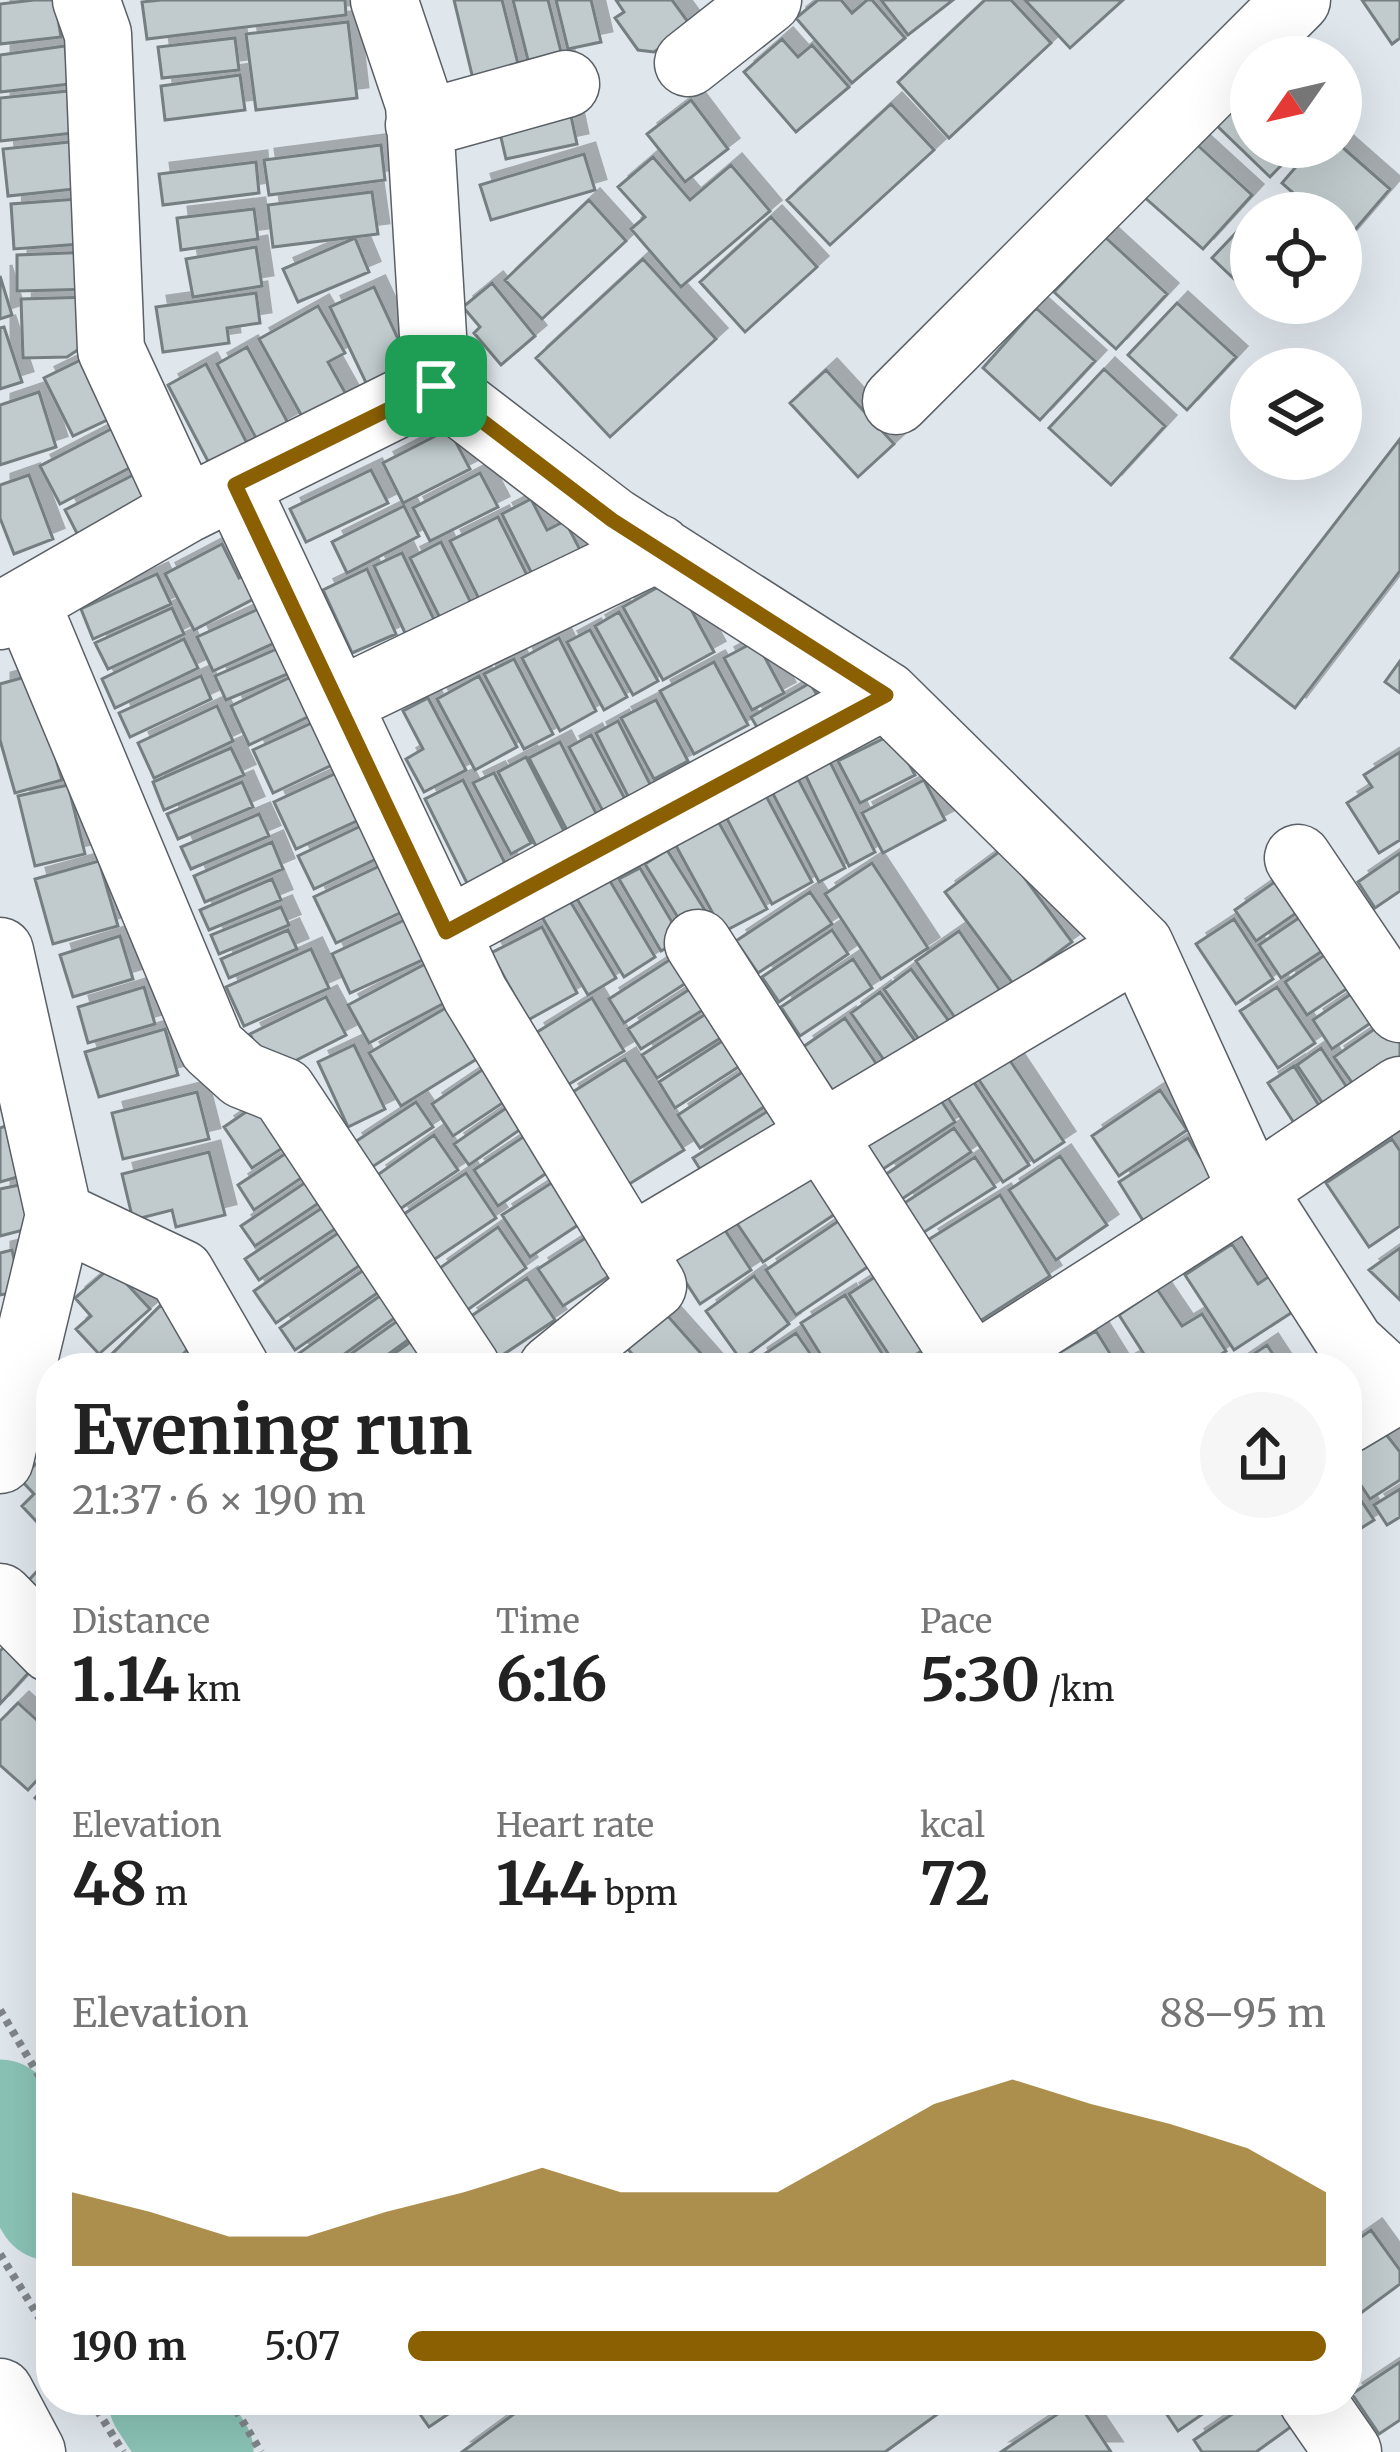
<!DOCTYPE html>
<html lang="en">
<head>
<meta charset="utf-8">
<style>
	:root { --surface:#fff; --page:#f6f6f6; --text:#222; --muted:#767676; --accent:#8b6003 }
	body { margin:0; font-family:Merriweather,serif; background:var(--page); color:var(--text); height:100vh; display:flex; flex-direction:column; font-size:45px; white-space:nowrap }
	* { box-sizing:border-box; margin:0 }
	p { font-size:39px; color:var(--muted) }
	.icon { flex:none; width:66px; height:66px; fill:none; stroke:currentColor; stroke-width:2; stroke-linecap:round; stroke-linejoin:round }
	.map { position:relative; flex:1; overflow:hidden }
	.drawer { position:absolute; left:36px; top:1353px; width:1326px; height:1062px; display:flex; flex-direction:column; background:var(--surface); border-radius:48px; box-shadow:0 12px 48px #0002 }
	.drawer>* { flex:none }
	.needle { width:78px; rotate:236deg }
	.controls { position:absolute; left:1230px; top:36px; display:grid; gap:24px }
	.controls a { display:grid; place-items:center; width:132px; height:132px; border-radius:50%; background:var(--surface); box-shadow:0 12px 48px #0002; font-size:60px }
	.pin { position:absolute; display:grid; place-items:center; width:102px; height:102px; color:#fff; margin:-51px; border-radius:24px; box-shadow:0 6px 18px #0006 }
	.round { display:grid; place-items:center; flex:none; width:126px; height:126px; border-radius:63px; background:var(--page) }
	.headline { display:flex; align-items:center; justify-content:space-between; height:204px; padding:0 36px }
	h1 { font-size:66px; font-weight:700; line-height:90px }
	.metrics { display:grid; grid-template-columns:repeat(3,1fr); gap:18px; height:204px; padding:12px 36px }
	.metrics div { display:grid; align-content:center }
	.metrics b { font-size:60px; font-weight:700 }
	.metrics small { font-size:33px; font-weight:400 }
	.metrics p { font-size:33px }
	.chart { height:336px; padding:24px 36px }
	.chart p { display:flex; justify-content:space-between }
	.chart svg { width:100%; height:216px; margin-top:12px; fill:var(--accent); opacity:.7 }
	ul { padding:0 36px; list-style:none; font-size:39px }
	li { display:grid; grid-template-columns:192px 144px 1fr; align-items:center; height:90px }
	li i { height:30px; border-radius:15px; background:var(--accent) }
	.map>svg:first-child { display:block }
</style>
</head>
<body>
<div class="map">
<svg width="1400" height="2452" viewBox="0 0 1400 2452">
	<defs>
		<filter id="shadow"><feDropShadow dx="11" dy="-11" stdDeviation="0" flood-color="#0004"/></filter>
	</defs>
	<rect width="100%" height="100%" fill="#dfe6ec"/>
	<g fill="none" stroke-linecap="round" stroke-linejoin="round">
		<path stroke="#8ac3b6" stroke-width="111" d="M 0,2115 L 51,2205
			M 164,2400 L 198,2452"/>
	</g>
	<path fill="#c1cbcd" stroke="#757e80" stroke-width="3" filter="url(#shadow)" d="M 34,0 L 55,0 L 61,37 L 0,44 L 0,4 Z
		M 161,0 L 345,0 L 346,15 L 147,39 L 142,2 Z
		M 454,0 L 502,0 L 520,72 L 474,83 Z
		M 513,0 L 548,0 L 564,64 L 531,72 Z
		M 556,0 L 591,0 L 601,42 L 568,49 Z
		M 616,0 L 672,0 L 691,26 L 654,52 L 638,50 L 615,18 L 624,12 Z
		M 818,0 L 841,0 L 852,13 L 867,0 L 872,0 L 905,38 L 852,83 L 796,18 Z
		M 881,0 L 953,0 L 908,35 Z
		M 985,0 L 1011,0 L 1051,43 L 949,138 L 898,82 Z
		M 1025,0 L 1123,0 L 1070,48 Z
		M 1362,0 L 1400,0 L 1400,38 L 1392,44 Z
		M 348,22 L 357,98 L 256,110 L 246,34 Z
		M 235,38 L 239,70 L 162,78 L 158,47 Z
		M 782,39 L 798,57 L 812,45 L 849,87 L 796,132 L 744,72 Z
		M 65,46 L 70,84 L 0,92 L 0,55 Z
		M 240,75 L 245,110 L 165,120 L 161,86 Z
		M 1251,81 L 1251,147 L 1299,147 L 1270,177 L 1212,121 Z
		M 78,90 L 83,132 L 0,141 L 0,98 Z
		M 691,100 L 728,149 L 685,182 L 647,134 Z
		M 568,102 L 577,144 L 506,159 L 496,116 Z
		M 891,104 L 934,150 L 830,245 L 787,200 Z
		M 79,141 L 84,188 L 8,196 L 3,149 Z
		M 1193,141 L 1252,195 L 1203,249 L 1143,196 Z
		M 381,145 L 385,180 L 269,195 L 264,160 Z
		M 1341,146 L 1390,189 L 1346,240 L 1341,235 L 1341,213 L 1316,213 L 1282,183 L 1313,147 Z
		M 584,154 L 595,190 L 491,220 L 480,185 Z
		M 653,157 L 690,200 L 731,165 L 770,211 L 681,287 L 631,229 L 645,217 L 618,187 Z
		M 256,162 L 259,193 L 163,205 L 159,174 Z
		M 372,192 L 378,234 L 273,247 L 268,205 Z
		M 91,198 L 94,243 L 14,249 L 11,204 Z
		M 589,200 L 626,241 L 542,319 L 505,280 Z
		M 254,209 L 258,239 L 181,250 L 177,218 Z
		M 771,217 L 817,267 L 745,332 L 700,282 Z
		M 1251,217 L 1251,295 L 1212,258 Z
		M 1105,237 L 1167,294 L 1116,349 L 1054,292 Z
		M 355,238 L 369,272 L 298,302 L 283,269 Z
		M 256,247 L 262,286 L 193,297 L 186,259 Z
		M 93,252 L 95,289 L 17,291 L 17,255 Z
		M 643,259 L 716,339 L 610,437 L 536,358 Z
		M 0,276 L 12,315 L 0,319 Z
		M 492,283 L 535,336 L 501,365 L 474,333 L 480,327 L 463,307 Z
		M 374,287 L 412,369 L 369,389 L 330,307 Z
		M 256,293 L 260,323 L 227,328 L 229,343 L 163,352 L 156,307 Z
		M 91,297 L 93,340 L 67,357 L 23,358 L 21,299 Z
		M 1177,303 L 1236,357 L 1187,410 L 1128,355 Z
		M 318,306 L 345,353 L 328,362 L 352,405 L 309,429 L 259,339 Z
		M 1036,308 L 1095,361 L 1040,420 L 983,368 Z
		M 4,327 L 22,382 L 0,389 L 0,328 Z
		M 247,347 L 288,423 L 257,440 L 217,364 Z
		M 93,354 L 122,413 L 73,436 L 44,378 Z
		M 206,364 L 248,445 L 210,465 L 168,385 Z
		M 1104,369 L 1165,426 L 1111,485 L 1049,428 Z
		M 826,370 L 894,444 L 858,477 L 790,403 Z
		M 39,392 L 56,447 L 0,465 L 0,405 Z
		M 119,425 L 139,463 L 60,504 L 40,466 Z
		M 449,429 L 470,469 L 403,503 L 383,463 Z
		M 1400,439 L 1400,571 L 1295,708 L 1231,658 Z
		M 371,470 L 388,503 L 306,542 L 290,509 Z
		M 139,472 L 156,508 L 83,545 L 65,510 Z
		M 480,473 L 498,507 L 430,541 L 413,508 Z
		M 29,475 L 53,539 L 14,554 L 0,518 L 0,485 Z
		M 531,499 L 547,530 L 565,521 L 588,565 L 540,590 L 502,514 Z
		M 404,506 L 419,536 L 347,573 L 332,542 Z
		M 498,517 L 534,589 L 486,613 L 450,541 Z
		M 441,542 L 477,615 L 446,630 L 410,558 Z
		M 222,544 L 239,578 L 253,570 L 265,593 L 194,630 L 165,574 Z
		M 402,553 L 441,634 L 412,648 L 374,566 Z
		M 367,569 L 396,634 L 352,653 L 323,590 Z
		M 157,574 L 171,604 L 93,639 L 81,609 Z
		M 674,578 L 714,652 L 663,680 L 623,607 Z
		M 267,605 L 283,639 L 213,671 L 197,637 Z
		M 172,608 L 184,634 L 108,669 L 95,643 Z
		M 619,612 L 658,681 L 633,695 L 595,626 Z
		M 590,630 L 627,697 L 604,710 L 567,642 Z
		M 559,638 L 596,711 L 560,731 L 522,658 Z
		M 184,639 L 198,668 L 115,708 L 102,679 Z
		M 756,641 L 784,693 L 752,710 L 724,658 Z
		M 286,645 L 297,670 L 226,700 L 215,676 Z
		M 514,659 L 553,734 L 524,749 L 484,674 Z
		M 1400,661 L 1400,693 L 1385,682 Z
		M 714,662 L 748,725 L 694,754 L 660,691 Z
		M 299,673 L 318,712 L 249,745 L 231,706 Z
		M 32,675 L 62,780 L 15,793 L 0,740 L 0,684 Z
		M 201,676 L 211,699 L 130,737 L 119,713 Z
		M 479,676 L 517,747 L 475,770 L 437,699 Z
		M 810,683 L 825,709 L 766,742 L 751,717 Z
		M 428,698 L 466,770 L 424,792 L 406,759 L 423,749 L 403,711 Z
		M 656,700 L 688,761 L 654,779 L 621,718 Z
		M 217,706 L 233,741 L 154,778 L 138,743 Z
		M 618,721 L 653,790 L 631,802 L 596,733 Z
		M 314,722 L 334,764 L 273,793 L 253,750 Z
		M 893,734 L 915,775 L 860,803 L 838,761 Z
		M 591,735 L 627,803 L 605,815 L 569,747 Z
		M 560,742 L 599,819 L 569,834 L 529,758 Z
		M 231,748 L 244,775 L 164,810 L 153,782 Z
		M 1400,752 L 1400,840 L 1379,853 L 1347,803 L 1372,787 L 1364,775 Z
		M 526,757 L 566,835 L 538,850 L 498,772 Z
		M 829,760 L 875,852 L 849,866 L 804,772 Z
		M 341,771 L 363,818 L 296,849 L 274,802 Z
		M 494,773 L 531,843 L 511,854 L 473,783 Z
		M 797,777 L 845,868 L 819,882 L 771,790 Z
		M 463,780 L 508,869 L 469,887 L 425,799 Z
		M 924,780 L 945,820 L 883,853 L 862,813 Z
		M 242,782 L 253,807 L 178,839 L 167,814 Z
		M 68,785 L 85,854 L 35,866 L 18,796 Z
		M 765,794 L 812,882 L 772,904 L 725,815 Z
		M 259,814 L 269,836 L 191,869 L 181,847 Z
		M 718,821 L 767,909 L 723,932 L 675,844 Z
		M 363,825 L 378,858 L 314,889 L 298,856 Z
		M 272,842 L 283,869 L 205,902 L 194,876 Z
		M 1003,849 L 1072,942 L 1014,985 L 945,892 Z
		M 667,850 L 713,923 L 690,937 L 645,864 Z
		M 1400,853 L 1400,891 L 1375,908 L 1358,882 Z
		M 99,861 L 118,926 L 53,944 L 35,879 Z
		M 872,863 L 928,948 L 881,979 L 825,894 Z
		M 382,865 L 404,911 L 336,943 L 314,897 Z
		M 640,868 L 682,939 L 661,951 L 619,879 Z
		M 1293,869 L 1315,900 L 1256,941 L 1235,910 Z
		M 607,876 L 655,957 L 624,977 L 574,894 Z
		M 272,879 L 281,900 L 209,930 L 200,910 Z
		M 810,892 L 832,924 L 758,973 L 736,941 Z
		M 570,901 L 616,978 L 588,995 L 542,917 Z
		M 281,907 L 289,925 L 219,954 L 211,935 Z
		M 1315,907 L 1339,940 L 1281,978 L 1259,945 Z
		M 413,916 L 431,956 L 350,993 L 332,954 Z
		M 1234,919 L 1273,979 L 1236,1004 L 1196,944 Z
		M 542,927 L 577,993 L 528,1020 L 491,953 Z
		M 288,930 L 297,949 L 229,978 L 221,959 Z
		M 832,930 L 848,954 L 779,1002 L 762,977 Z
		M 959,931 L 1003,995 L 960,1025 L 916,961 Z
		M 120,936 L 133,979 L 73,997 L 60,955 Z
		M 1338,946 L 1360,980 L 1307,1015 L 1285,982 Z
		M 311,949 L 329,988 L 244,1026 L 226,987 Z
		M 685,950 L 700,974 L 624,1023 L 609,999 Z
		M 853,959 L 872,988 L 800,1036 L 781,1007 Z
		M 429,962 L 450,1000 L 369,1043 L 348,1005 Z
		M 911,969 L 954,1028 L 925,1048 L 884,989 Z
		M 704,980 L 717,1001 L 641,1049 L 628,1029 Z
		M 1367,983 L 1387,1012 L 1332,1049 L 1313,1020 Z
		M 144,987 L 155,1024 L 88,1043 L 78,1007 Z
		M 1277,987 L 1315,1043 L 1278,1068 L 1240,1011 Z
		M 880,992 L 921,1049 L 891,1070 L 851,1013 Z
		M 326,997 L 346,1035 L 269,1074 L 250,1034 Z
		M 592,998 L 624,1051 L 566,1086 L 534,1034 Z
		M 449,1006 L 480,1057 L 401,1106 L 369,1053 Z
		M 715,1008 L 730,1032 L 657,1078 L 642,1055 Z
		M 845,1018 L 882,1072 L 840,1101 L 803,1047 Z
		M 1389,1019 L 1400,1034 L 1400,1062 L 1358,1091 L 1334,1057 Z
		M 165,1029 L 178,1075 L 99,1097 L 85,1052 Z
		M 730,1036 L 746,1062 L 675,1108 L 659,1082 Z
		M 354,1045 L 385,1109 L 348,1127 L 318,1062 Z
		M 1321,1048 L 1352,1095 L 1328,1111 L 1297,1065 Z
		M 1007,1056 L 1064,1142 L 1034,1162 L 977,1077 Z
		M 625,1059 L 684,1150 L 626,1186 L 568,1095 Z
		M 488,1066 L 510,1098 L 453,1136 L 432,1104 Z
		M 1294,1066 L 1323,1112 L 1298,1129 L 1268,1083 Z
		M 747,1069 L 770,1103 L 700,1148 L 678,1115 Z
		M 971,1078 L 1029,1165 L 1003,1182 L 946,1095 Z
		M 1160,1090 L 1187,1130 L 1119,1176 L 1092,1136 Z
		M 197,1092 L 209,1139 L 123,1159 L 112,1113 Z
		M 938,1096 L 955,1122 L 883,1169 L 866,1144 Z
		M 265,1099 L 293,1141 L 252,1168 L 224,1127 Z
		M 416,1102 L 433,1127 L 369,1169 L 352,1144 Z
		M 512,1104 L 528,1124 L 469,1165 L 454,1144 Z
		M 771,1109 L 784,1128 L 705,1177 L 693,1158 Z
		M 8,1125 L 21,1176 L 0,1182 L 0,1128 Z
		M 954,1128 L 971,1152 L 902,1199 L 885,1175 Z
		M 529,1133 L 554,1168 L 498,1206 L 474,1170 Z
		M 434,1135 L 458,1170 L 400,1209 L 376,1176 Z
		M 1188,1138 L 1216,1182 L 1147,1227 L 1119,1182 Z
		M 1392,1139 L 1400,1151 L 1400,1226 L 1369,1247 L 1326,1183 Z
		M 297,1146 L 313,1170 L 254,1210 L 238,1185 Z
		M 209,1152 L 225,1215 L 176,1227 L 172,1210 L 133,1220 L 122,1174 Z
		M 1060,1156 L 1107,1225 L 1056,1260 L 1009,1190 Z
		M 975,1157 L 995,1187 L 921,1234 L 903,1204 Z
		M 811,1172 L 838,1212 L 763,1262 L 736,1222 Z
		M 466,1173 L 496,1218 L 429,1263 L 398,1218 Z
		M 315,1176 L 329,1196 L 255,1246 L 241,1226 Z
		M 556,1180 L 584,1221 L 530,1257 L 502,1215 Z
		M 24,1184 L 35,1227 L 0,1236 L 0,1189 Z
		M 1000,1195 L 1050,1276 L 980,1321 L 928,1240 Z
		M 334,1200 L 348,1220 L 259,1280 L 245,1259 Z
		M 843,1218 L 872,1264 L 796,1315 L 766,1270 Z
		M 721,1224 L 751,1270 L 700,1304 L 670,1258 Z
		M 498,1227 L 526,1268 L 466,1311 L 437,1270 Z
		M 344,1229 L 366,1261 L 276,1323 L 254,1291 Z
		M 587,1237 L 612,1274 L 563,1306 L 538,1269 Z
		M 1232,1244 L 1258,1284 L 1271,1275 L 1294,1311 L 1234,1350 L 1185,1275 Z
		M 1400,1248 L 1400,1300 L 1369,1270 Z
		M 12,1250 L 21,1291 L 0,1295 L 0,1253 Z
		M 111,1267 L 150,1309 L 99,1354 L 76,1329 L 91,1316 L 75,1298 Z
		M 368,1267 L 383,1289 L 295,1350 L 280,1328 Z
		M 884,1271 L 932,1344 L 897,1367 L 849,1294 Z
		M 754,1276 L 789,1324 L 741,1360 L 706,1311 Z
		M 527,1278 L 555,1320 L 495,1360 L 467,1319 Z
		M 1157,1289 L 1182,1326 L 1202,1314 L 1226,1351 L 1201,1368 L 1153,1368 L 1119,1315 Z
		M 384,1293 L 400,1314 L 325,1368 L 308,1368 L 298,1354 Z
		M 845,1295 L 885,1358 L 869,1368 L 829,1368 L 801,1323 Z
		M 161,1305 L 196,1341 L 169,1368 L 98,1368 Z
		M 666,1314 L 714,1368 L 644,1368 L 627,1348 Z
		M 403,1317 L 415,1335 L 369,1368 L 331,1368 Z
		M 1096,1331 L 1119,1368 L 1137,1358 L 1143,1368 L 1055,1368 L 1049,1359 Z
		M 796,1333 L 820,1368 L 762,1368 L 757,1359 Z
		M 416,1338 L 428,1356 L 411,1368 L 374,1368 Z
		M 1267,1345 L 1282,1368 L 1233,1368 Z
		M 1381,1428 L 1400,1452 L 1400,1480 L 1370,1499 L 1347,1464 L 1347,1449 Z
		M 51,1450 L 51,1537 L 22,1506 L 34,1494 L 20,1479 Z
		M 1347,1479 L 1374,1520 L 1347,1537 Z
		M 1400,1489 L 1400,1517 L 1387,1525 L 1374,1505 Z
		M 51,1556 L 51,1604 L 28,1581 Z
		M 7,1644 L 33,1668 L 0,1704 L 0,1651 Z
		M 18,1703 L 39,1722 L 51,1709 L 51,1765 L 28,1790 L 0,1765 L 0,1721 Z
		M 51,1781 L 51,1812 L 35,1798 Z
		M 1371,2230 L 1400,2270 L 1400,2284 L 1361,2313 L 1347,2293 L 1347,2247 Z
		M 1400,2362 L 1400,2420 L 1379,2434 L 1352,2394 Z
		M 410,2400 L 469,2400 L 429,2427 Z
		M 533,2400 L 957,2400 L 885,2452 L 462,2452 Z
		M 1157,2400 L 1223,2400 L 1178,2431 Z
		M 1253,2400 L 1285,2400 L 1299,2421 L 1256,2452 L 1202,2452 L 1194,2440 Z
		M 1077,2401 L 1111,2452 L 1001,2452 Z"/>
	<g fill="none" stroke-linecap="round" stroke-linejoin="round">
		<g stroke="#5a6066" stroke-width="69">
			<path id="minor" d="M 86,0 L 98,34 L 111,350 L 185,510
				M 384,0 L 419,104 L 436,385 L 612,520 L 886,695 L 1140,945 L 1252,1190 L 1351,1344 L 1400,1389
				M 688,63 L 768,0
				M 419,125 L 566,84
				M 896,401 L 1297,0
				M 235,485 L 475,994 L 653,1286 L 552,1368
				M 26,602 L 212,1047 L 243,1075 L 283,1091 L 467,1368
				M 0,616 L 185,510 L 436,385
				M 338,702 L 658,548
				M 1298,858 L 1400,1009
				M 446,932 L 886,695
				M 698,943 L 972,1368
				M 0,951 L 59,1215 L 181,1273 L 236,1368
				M 630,1249 L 1140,945
				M 973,1368 L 1252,1190 L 1400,1090
				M 1347,1420 L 1399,1389
				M 0,1460 L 59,1215
				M 0,1597 L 51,1649
				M 0,2392 L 32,2452
				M 1312,2400 L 1348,2452"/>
		</g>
		<path stroke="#808589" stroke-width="8" stroke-dasharray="6 6" stroke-linecap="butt" d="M 0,2010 L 51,2096
			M 0,2254 L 51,2337
			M 91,2400 L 123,2452
			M 230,2400 L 261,2452"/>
		<use href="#minor" stroke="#fff" stroke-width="66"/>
	</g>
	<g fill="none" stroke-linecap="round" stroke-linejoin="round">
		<g stroke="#fff" stroke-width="24">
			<path id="route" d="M 436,386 L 612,520 L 886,695 L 446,932 L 235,485 Z"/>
		</g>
		<use href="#route" stroke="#8b6003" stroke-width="15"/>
	</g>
</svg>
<div class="controls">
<a><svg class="needle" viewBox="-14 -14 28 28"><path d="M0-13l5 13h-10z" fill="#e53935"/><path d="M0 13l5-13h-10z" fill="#767676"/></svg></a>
<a><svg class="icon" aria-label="locate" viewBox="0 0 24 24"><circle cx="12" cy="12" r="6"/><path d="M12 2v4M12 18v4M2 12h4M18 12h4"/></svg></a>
<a><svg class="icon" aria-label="layers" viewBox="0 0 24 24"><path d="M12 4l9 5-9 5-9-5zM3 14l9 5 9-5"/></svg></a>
</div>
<div class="pin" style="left:436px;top:386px;background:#1e9e55"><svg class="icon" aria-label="arrive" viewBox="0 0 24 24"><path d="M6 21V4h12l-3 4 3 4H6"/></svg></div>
<section class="drawer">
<div class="headline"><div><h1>Evening run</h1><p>21:37 · 6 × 190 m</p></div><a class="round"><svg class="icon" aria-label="share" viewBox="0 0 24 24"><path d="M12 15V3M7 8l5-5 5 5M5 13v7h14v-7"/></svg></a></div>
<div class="metrics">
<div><p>Distance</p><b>1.14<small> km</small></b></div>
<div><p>Time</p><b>6:16</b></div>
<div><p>Pace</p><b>5:30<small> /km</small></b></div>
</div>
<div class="metrics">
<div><p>Elevation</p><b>48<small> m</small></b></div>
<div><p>Heart rate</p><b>144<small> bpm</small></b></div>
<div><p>kcal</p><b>72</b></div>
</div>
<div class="chart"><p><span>Elevation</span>88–95 m</p>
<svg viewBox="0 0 160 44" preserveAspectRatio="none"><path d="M0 44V29L10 33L20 38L30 38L40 33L50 29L60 24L70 29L80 29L90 29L100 20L110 11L120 6L130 11L140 15L150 20L160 29V44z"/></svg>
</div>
<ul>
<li><b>190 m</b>5:07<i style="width:100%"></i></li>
</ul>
</section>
</div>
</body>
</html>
